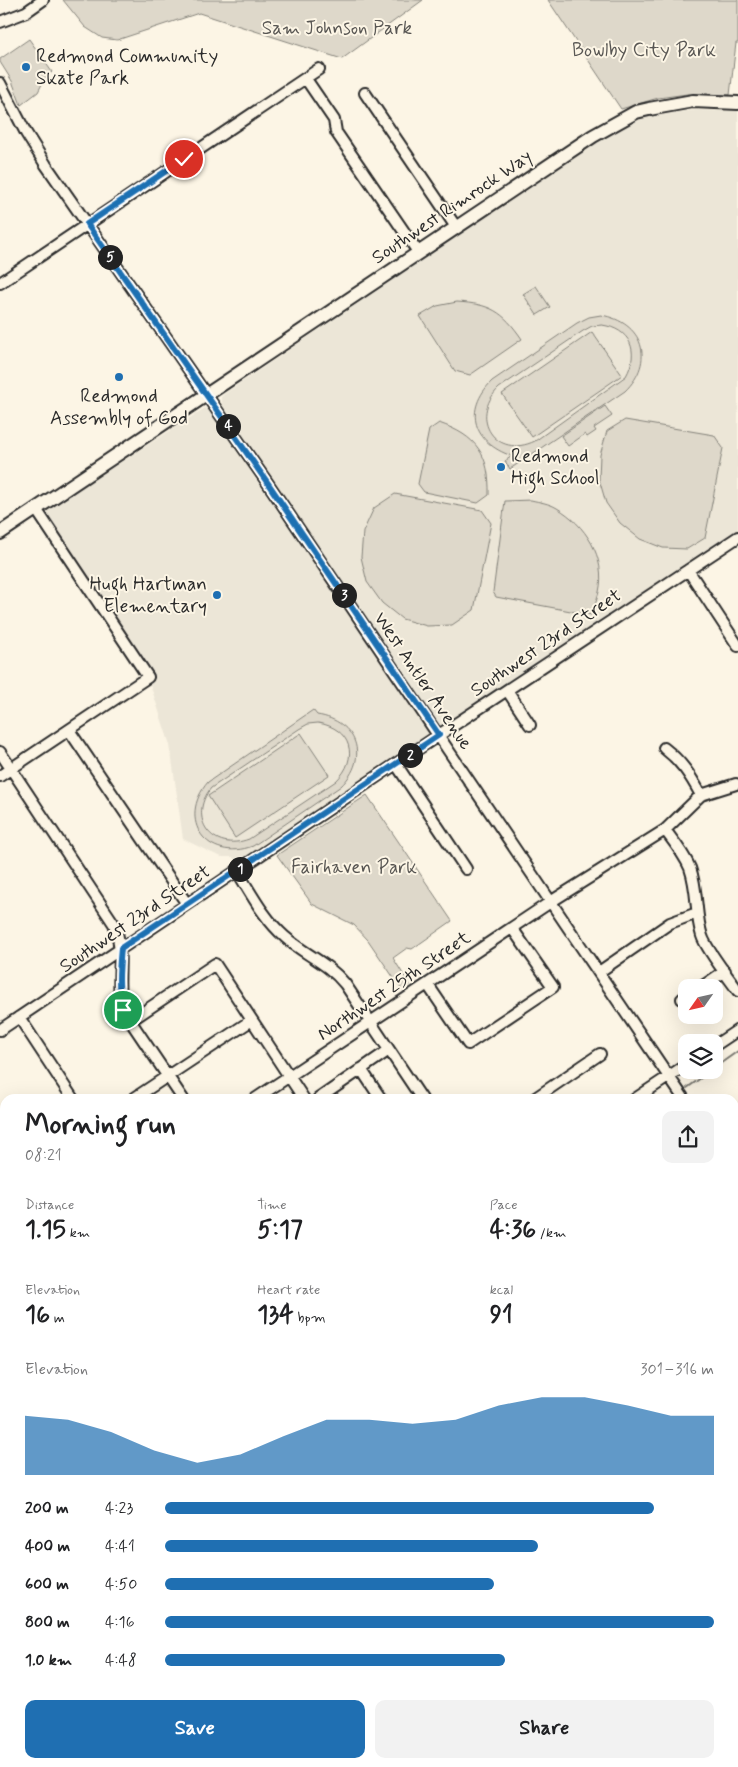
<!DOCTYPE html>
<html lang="en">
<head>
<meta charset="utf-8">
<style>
	:root { --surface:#fff; --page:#f2f2f2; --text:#202124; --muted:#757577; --accent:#1f6fb2 }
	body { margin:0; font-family:Mynerve,sans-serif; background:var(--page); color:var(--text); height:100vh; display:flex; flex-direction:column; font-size:19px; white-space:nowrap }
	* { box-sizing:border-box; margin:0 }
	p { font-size:16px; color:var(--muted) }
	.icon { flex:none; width:28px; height:28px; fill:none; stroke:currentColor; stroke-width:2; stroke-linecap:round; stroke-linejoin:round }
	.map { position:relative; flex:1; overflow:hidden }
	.drawer { position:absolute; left:0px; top:1094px; width:739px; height:674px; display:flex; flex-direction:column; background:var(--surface); border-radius:15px 15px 0 0; box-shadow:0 5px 20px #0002 }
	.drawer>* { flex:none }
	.needle { width:32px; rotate:236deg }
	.buttons { position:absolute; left:678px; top:979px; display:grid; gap:10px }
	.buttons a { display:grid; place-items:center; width:45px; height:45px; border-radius:10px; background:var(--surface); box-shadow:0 5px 20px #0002; font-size:25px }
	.pin { position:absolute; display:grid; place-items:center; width:42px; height:42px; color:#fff; margin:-21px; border:2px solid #fff; border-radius:50%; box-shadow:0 1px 5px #0007 }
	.km { position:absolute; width:25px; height:25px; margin:-12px; border-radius:50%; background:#222; color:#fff; font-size:14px; line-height:25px; text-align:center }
	.round { display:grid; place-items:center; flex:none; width:52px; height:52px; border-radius:10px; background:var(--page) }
	.overview { display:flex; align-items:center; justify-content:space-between; height:85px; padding:0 25px }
	h1 { font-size:28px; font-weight:800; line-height:38px }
	.figures { display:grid; grid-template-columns:repeat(3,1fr); gap:8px; height:85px; padding:5px 25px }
	.figures div { display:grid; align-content:center }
	.figures b { font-size:25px; font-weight:800 }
	.figures small { font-size:14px; font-weight:400 }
	.figures p { font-size:14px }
	.chart { height:140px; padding:10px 25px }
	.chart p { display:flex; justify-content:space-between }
	.chart svg { width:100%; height:90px; margin-top:5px; fill:var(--accent); opacity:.7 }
	.cta { display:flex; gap:10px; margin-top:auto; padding:10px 25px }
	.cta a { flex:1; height:58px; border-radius:10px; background:var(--accent); color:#fff; font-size:20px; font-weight:800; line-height:58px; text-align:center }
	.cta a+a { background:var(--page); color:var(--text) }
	ul { padding:0 25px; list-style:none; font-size:16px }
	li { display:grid; grid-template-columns:80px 60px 1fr; align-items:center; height:38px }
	li i { height:12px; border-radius:6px; background:var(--accent) }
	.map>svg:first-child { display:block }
</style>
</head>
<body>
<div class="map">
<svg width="738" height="1767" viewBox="0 0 738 1767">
	<rect width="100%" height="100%" fill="#fcf5e5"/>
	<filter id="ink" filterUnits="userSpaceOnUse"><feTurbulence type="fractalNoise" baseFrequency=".02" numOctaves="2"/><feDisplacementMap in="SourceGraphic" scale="10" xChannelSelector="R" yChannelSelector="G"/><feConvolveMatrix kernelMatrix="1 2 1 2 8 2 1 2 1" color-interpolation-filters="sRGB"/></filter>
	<g filter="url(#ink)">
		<path fill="#ece6d7" d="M 698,110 L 738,111 L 738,529 L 445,726 L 442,726 L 439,724 L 222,404 L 221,397 L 224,394 L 611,132 L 627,124 L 661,113 Z
			M 205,408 L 209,411 L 428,730 L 429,734 L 427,738 L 237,864 L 233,857 L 222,857 L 212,853 L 183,839 L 170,745 L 150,684 L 153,679 L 152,673 L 46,517 L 45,514 L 47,510 Z"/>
		<path fill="#ded8ca" stroke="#84827a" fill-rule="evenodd" d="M 63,0 L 423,0 L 342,59 L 199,13 L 117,40 L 102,38 L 85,27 Z
			M 548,0 L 738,0 L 738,43 L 736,43 L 730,95 L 687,94 L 658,98 L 621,109 Z
			M 29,39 L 52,72 L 45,78 L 38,92 L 21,105 L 12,81 L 0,62 L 0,59 Z
			M 536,286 L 550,307 L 537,315 L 523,294 Z
			M 457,302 C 490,304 503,311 522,339 L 470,375 L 455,371 L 420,316 L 437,306 Z
			M 601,315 C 643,322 656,361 625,391 L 510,469 L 505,461 L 512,456 C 473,443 463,410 492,381 L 577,323 L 589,317 ZM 602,325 C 630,329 640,351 626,376 L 535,441 C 496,460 468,418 499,388 L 583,331 L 592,326 Z
			M 592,332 L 622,375 L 532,437 L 502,394 Z
			M 605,406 L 612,416 L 594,428 L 596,431 L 587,437 L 585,434 L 568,446 L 561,436 Z
			M 625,420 L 714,435 L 723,448 L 705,538 L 687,549 L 663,548 L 640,539 L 620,523 L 606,503 L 599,479 L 600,455 L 607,431 Z
			M 439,423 C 477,436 490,455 489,495 L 478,503 L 424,492 L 418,484 L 429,430 Z
			M 395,494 L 482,510 L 491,523 L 474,610 L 452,625 L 427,626 L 402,619 L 382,603 L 367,582 L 361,557 L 363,532 L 374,508 Z
			M 531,500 C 539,502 549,503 557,508 C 585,524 607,558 599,592 C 597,600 594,607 592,615 L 496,597 L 493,592 L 505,501 Z
			M 313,710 L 317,715 C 357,721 370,758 341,786 L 253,846 C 207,863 176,820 208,782 ZM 318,723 C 351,728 360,758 336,781 L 249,839 C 212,853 187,818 211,788 L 299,729 L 308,724 Z
			M 301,733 L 329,775 L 235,838 L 208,796 Z
			M 367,795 L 452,921 L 412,949 L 407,948 L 393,958 L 410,985 L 402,990 L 368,940 L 354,925 L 312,904 L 277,855 Z"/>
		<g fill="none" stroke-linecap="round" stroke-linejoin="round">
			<path stroke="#7d7b74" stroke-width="2" d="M 714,1068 L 738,1051
				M 687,1088 L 712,1070
				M 672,1099 L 676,1096
				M 0,1634 L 5,1635"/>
			<g stroke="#2b2b2b" stroke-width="14">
				<path id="minor" d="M 0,22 L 26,12 L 43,0
					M 306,79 L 334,120 L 336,132 L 418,252
					M 0,83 L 26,133 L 46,165 L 267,482 L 684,1099
					M 365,93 L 456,227
					M 0,283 L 319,69
					M 688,570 L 738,646
					M 507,690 L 530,725
					M 69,730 L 187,904
					M 664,748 C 682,762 690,775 701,795
					M 0,752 L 114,924 C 126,952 114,982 123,1010 L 183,1099
					M 396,764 L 466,869
					M 0,776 L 148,677 L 36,509
					M 665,830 C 674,842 684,854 690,868 C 698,890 695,914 702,936 C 706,949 729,978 738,991
					M 237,871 C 251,893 264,919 285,937 C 305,955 327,962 345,984 L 422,1099
					M 599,972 L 670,923 L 697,913
					M 428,985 L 468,1044 L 553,987 L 512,928
					M 700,988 L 725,971
					M 682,999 L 686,996
					M 19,1017 L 73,1099
					M 130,1021 L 215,964 L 304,1099
					M 0,1030 L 439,735 L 738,537
					M 714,1046 L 738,1030
					M 361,1069 L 381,1099
					M 133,1099 L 252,1020
					M 255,1099 L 552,901 L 665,830 L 701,795 L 736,784
					M 318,1099 L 389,1050
					M 534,1099 L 600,1054
					M 635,1099 L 686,1065
					M 0,1120 L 5,1127
					M 734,1172 L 738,1178
					M 0,1187 L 5,1184
					M 0,1200 L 5,1207
					M 0,1271 L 5,1267
					M 734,1283 L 738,1280
					M 0,1346 L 5,1353
					M 734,1391 L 738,1388
					M 0,1408 L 5,1404
					M 734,1423 L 738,1429
					M 0,1523 L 5,1519
					M 734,1525 L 738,1522
					M 734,1559 L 738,1563
					M 0,1569 L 5,1577
					M 734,1744 L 738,1750
					M 128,1762 L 131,1767
					M 179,1762 L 182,1767
					M 487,1762 L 490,1767"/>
			</g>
			<g stroke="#2b2b2b" stroke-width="16">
				<path id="major" d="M 0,533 L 593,136 L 636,112 L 649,109 L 693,101 L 738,103"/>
			</g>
			<use href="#minor" stroke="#fcf5e5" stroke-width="10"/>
			<use href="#major" stroke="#fcf5e5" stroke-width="12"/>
		</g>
	</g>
	<g fill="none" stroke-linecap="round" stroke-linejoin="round" filter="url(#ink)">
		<g stroke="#fff" stroke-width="10">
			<path id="route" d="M 123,1010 C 117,990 119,969 121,948 L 439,735 L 267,482 L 87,224 L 184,159"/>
		</g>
		<use href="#route" stroke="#1f6fb2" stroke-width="6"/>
	</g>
	<g fill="#1f6fb2" stroke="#fcf5e5" stroke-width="2">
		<circle cx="26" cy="67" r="5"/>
		<circle cx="119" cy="377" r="5"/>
		<circle cx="501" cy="467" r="5"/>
		<circle cx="217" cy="595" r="5"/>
	</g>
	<g text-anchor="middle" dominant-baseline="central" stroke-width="4" stroke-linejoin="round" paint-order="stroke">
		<g font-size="19" fill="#585653" stroke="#fcf5e5">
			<text x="337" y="28">Sam Johnson Park</text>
			<text x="644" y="50">Bowlby City Park</text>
			<text x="354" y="867">Fairhaven Park</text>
		</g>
		<g font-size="19" fill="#2b2b2b" stroke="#fcf5e5" text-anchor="start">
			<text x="36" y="56">Redmond Community<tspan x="36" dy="22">Skate Park</tspan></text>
			<text x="119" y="396" text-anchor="middle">Redmond<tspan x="119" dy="22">Assembly of God</tspan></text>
			<text x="511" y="456">Redmond<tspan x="511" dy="22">High School</tspan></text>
			<text x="207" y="584" text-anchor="end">Hugh Hartman<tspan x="207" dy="22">Elementary</tspan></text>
		</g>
		<g font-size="19" fill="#2b2b2b" stroke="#fcf5e5">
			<text transform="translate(452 207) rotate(-34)">Southwest Rimrock Way</text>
			<text transform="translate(546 643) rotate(-34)">Southwest 23rd Street</text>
			<text transform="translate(423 681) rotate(56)">West Antler Avenue</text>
			<text transform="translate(135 919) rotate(-34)">Southwest 23rd Street</text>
			<text transform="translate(394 986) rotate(-34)">Northwest 25th Street</text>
		</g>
	</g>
</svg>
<div class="buttons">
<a><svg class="needle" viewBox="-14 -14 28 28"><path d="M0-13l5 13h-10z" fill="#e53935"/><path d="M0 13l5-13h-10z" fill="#757577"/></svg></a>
<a><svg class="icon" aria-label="layers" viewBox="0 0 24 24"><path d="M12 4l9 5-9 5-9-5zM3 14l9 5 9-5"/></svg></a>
</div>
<div class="pin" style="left:123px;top:1010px;background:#1e9e55"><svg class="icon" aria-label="arrive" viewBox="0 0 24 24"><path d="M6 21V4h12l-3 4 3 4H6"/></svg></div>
<div class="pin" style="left:184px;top:159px;background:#d93025"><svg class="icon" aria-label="check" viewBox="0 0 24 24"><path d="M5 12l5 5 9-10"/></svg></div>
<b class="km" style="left:240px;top:869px">1</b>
<b class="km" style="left:410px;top:755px">2</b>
<b class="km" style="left:344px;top:595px">3</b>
<b class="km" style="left:228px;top:426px">4</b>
<b class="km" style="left:110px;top:257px">5</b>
<section class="drawer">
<div class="overview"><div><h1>Morning run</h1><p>08:21</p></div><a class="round"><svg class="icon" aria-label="share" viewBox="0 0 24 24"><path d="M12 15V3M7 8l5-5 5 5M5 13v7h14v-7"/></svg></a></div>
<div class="figures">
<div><p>Distance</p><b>1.15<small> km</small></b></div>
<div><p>Time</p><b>5:17</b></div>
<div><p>Pace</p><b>4:36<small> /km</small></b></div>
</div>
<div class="figures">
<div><p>Elevation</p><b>16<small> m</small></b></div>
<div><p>Heart rate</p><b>134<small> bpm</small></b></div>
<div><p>kcal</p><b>91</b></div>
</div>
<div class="chart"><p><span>Elevation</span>301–316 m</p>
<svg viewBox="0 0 160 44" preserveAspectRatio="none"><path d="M0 44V15L10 17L20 23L30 32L40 38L50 34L60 25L70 17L80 17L90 19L100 17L110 10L120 6L130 6L140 10L150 15L160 15V44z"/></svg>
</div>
<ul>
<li><b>200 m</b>4:23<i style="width:89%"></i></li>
<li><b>400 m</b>4:41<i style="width:68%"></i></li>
<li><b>600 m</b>4:50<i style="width:60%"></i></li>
<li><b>800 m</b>4:16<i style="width:100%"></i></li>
<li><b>1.0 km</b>4:48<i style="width:62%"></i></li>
</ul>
<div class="cta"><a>Save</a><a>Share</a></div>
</section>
</div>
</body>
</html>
